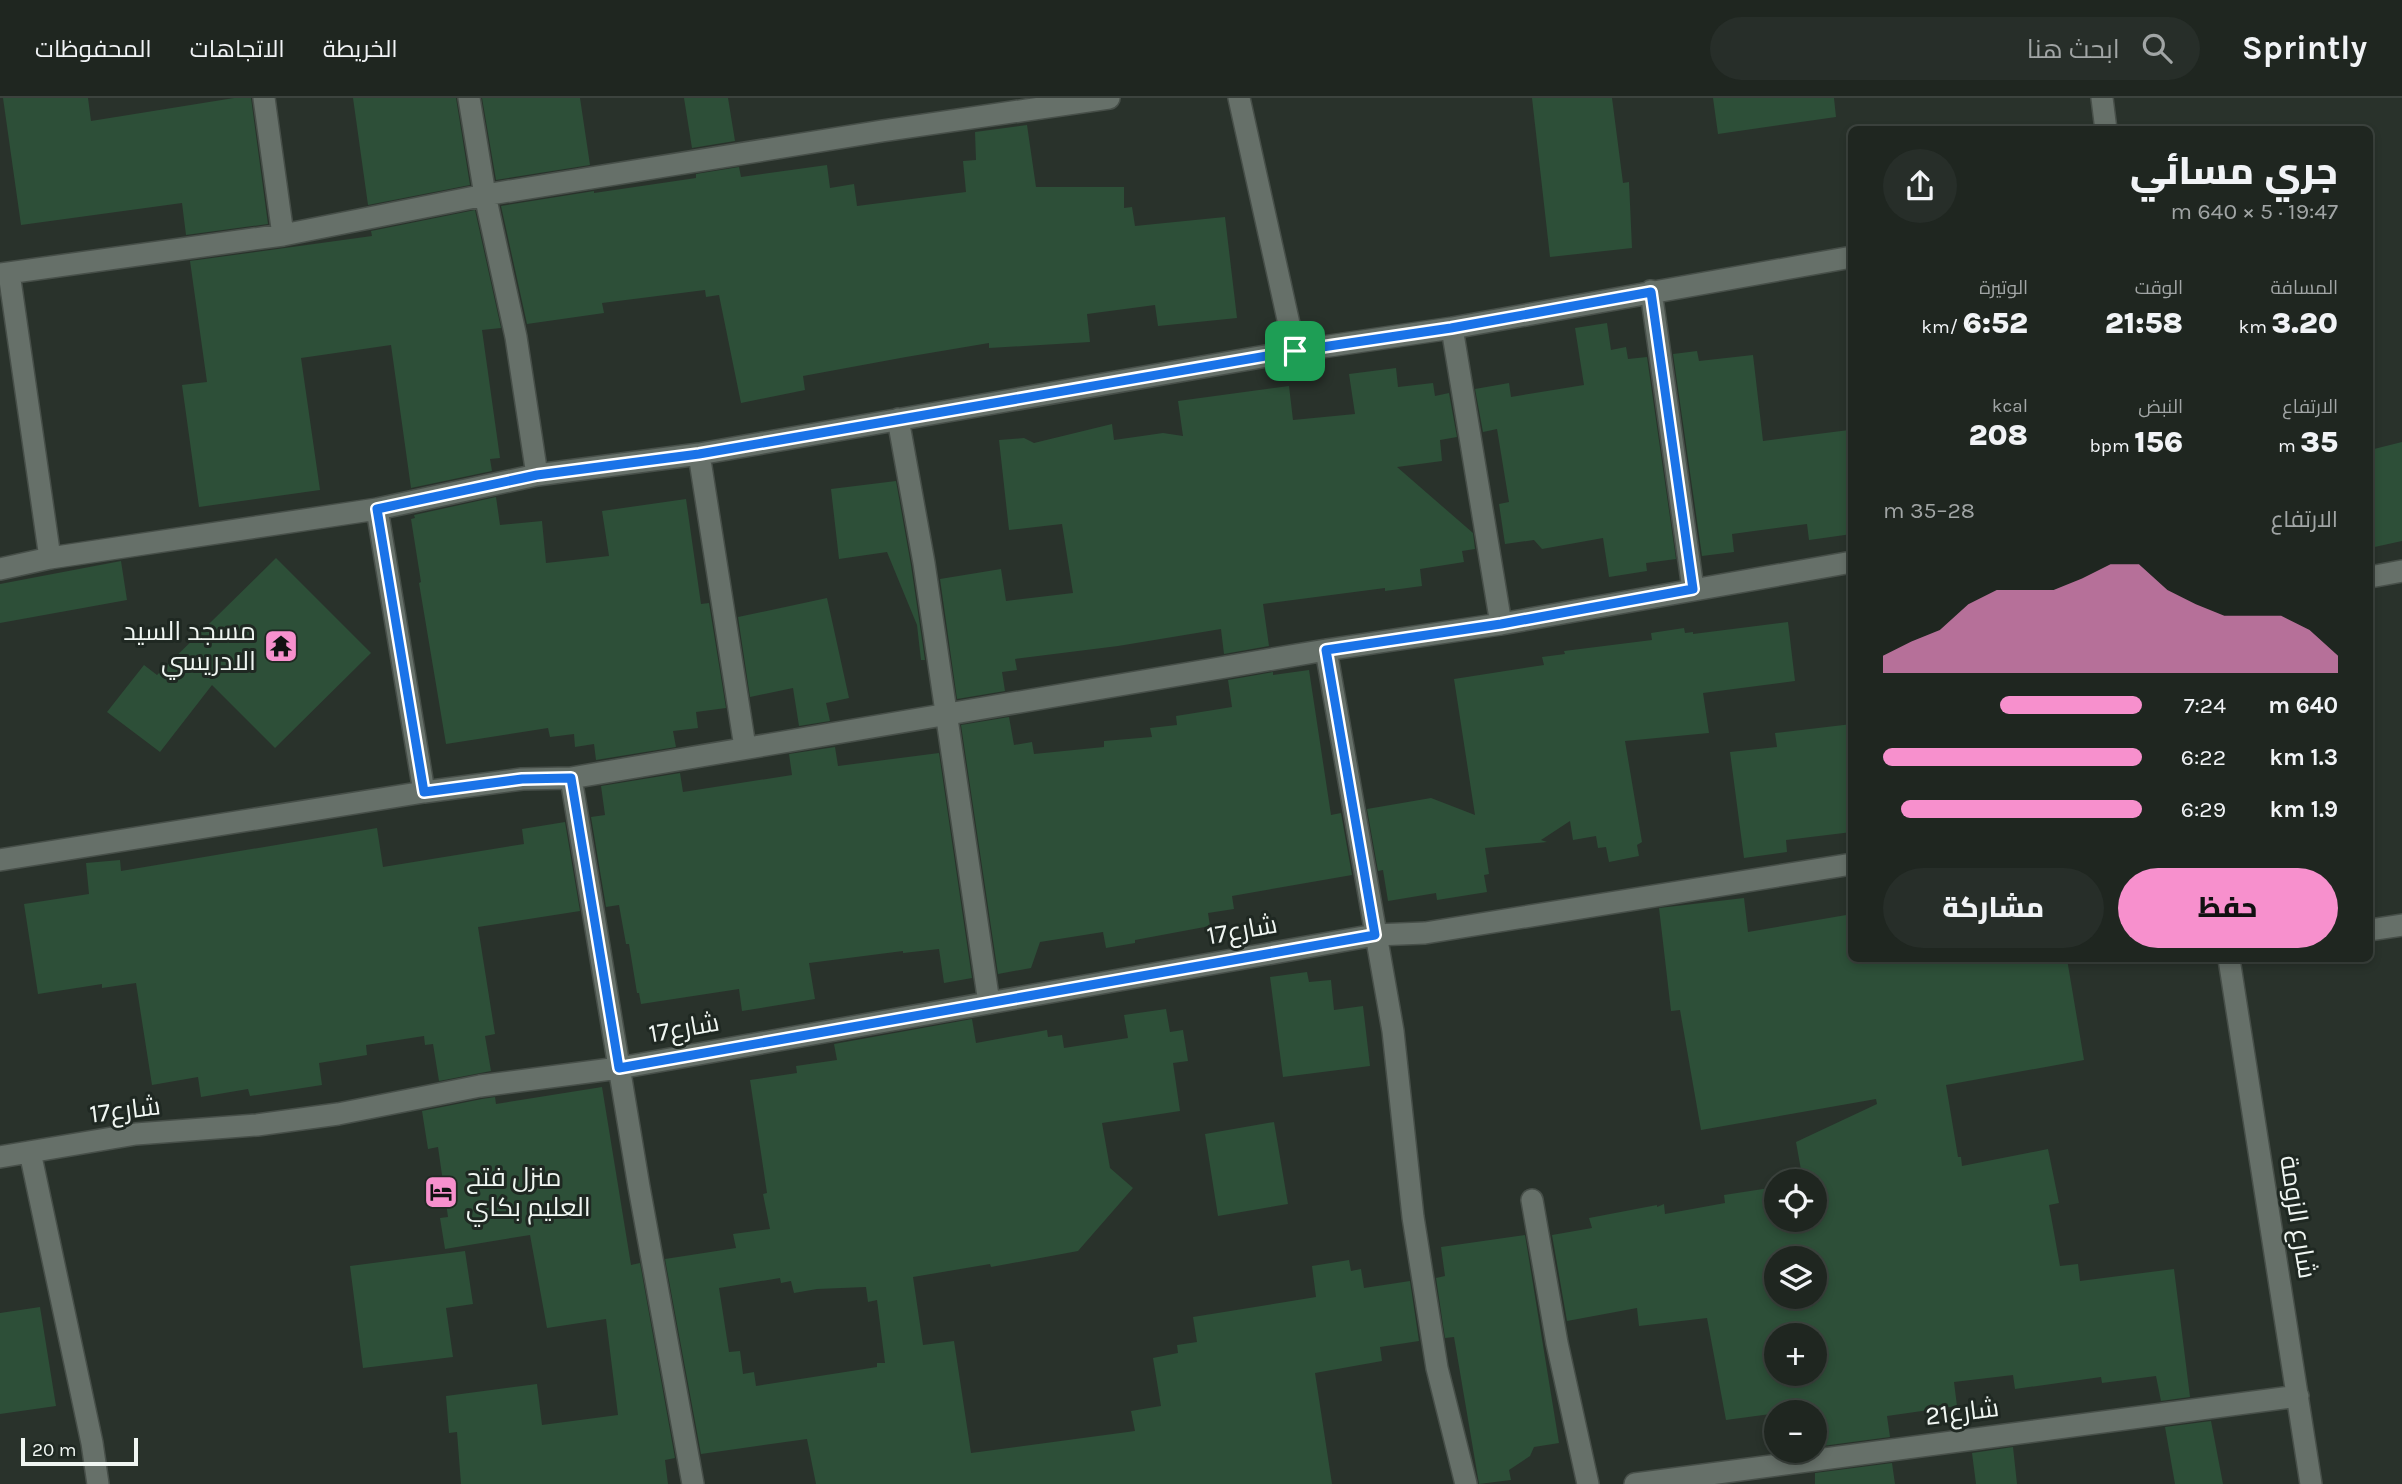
<!DOCTYPE html>
<html lang="ar">
<head>
<meta charset="utf-8">
<style>
	:root { --surface:#1f2620; --page:#272e29; --text:#f1f3f6; --muted:#a1a5a5; --line:#3c433e; --accent:#f790cd }
	body { margin:0; font-family:Karla,Cairo,sans-serif; background:var(--page); color:var(--text); direction:rtl; height:100vh; display:flex; flex-direction:column; font-size:26px; white-space:nowrap }
	* { box-sizing:border-box; margin:0 }
	p { font-size:23px; color:var(--muted) }
	.icon { flex:none; width:38px; height:38px; fill:none; stroke:currentColor; stroke-width:2; stroke-linecap:round; stroke-linejoin:round }
	.map { position:relative; flex:1; overflow:hidden; direction:ltr }
	.side { position:absolute; left:1848px; top:28px; width:525px; height:836px; display:flex; flex-direction:column; background:var(--surface); border-radius:10px; box-shadow:0 4px 10px #0003,0 0 0 2px var(--line); direction:rtl }
	.side>* { flex:none }
	.controls { position:absolute; left:1764px; top:1071px; display:grid; gap:14px }
	.controls a { display:grid; place-items:center; width:63px; height:63px; border-radius:50%; background:var(--surface); box-shadow:0 4px 10px #0003,0 0 0 2px var(--line); font-size:35px }
	.scale { position:absolute; left:21px; bottom:18px; width:117px; box-sizing:border-box; padding-left:7px; border:4px solid #f0f6f2; border-top:0; font-size:19px; line-height:24px; white-space:nowrap; color:#f0f6f2; -webkit-text-stroke:5px #1f2822; paint-order:stroke }
	.pin { position:absolute; display:grid; place-items:center; width:60px; height:60px; color:#fff; margin:-30px; border-radius:14px; box-shadow:0 4px 10px #0006 }
	.round { display:grid; place-items:center; flex:none; width:74px; height:74px; border-radius:37px; background:var(--page) }
	.overview { display:flex; align-items:center; justify-content:space-between; height:119px; padding:0 35px }
	h1 { font-size:38px; font-weight:800; line-height:52px }
	.figures { display:grid; grid-template-columns:repeat(3,1fr); gap:10px; height:119px; padding:7px 35px }
	.figures div { display:grid; align-content:center }
	.figures b { font-size:30px; font-weight:800 }
	.figures small { font-size:19px; font-weight:400 }
	.figures p { font-size:19px }
	.chart { height:196px; padding:14px 35px }
	.chart p { display:flex; justify-content:space-between }
	.chart svg { width:100%; height:126px; margin-top:7px; fill:var(--accent); opacity:.7 }
	.cta { display:flex; gap:14px; margin-top:auto; padding:14px 35px }
	.cta a { flex:1; height:80px; border-radius:42px; background:var(--accent); color:#111; font-size:28px; font-weight:800; line-height:80px; text-align:center }
	.cta a+a { background:var(--page); color:var(--text) }
	ul { padding:0 35px; list-style:none; font-size:23px }
	li { display:grid; grid-template-columns:112px 84px 1fr; align-items:center; height:52px }
	li i { height:18px; border-radius:9px; background:var(--accent) }
	header { display:flex; align-items:center; gap:42px; box-sizing:border-box; height:98px; padding:0 35px; background:var(--surface); border-bottom:2px solid var(--line) }
	header strong { font-size:33px }
	nav { display:flex; gap:38px; margin-inline-start:auto; font-size:24px }
	.search { width:490px; height:63px; background:var(--page); display:flex; align-items:center; gap:18px; box-sizing:border-box; padding:0 24px; border-radius:38px; color:var(--muted); font-size:26px }
	.map>svg:first-child { display:block }
</style>
</head>
<body>
<header>
<strong>Sprintly</strong>
<div class="search"><svg class="icon" aria-label="search" viewBox="0 0 24 24"><circle cx="10" cy="10" r="6"/><path d="M15 15l6 6"/></svg>ابحث هنا</div>
<nav><a>الخريطة</a><a>الاتجاهات</a><a>المحفوظات</a></nav>
</header>
<div class="map">
<svg width="2402" height="1386" viewBox="0 0 2402 1386">
	<rect width="100%" height="100%" fill="#29322b"/>
	<path fill="#2d4f38" fill-rule="evenodd" d="M 3,0 L 88,0 L 91,23 L 234,0 L 251,0 L 268,126 L 186,137 L 182,105 L 21,127 Z
		M 353,0 L 456,0 L 470,87 L 368,107 Z
		M 482,0 L 580,0 L 590,67 L 496,82 Z
		M 684,0 L 728,0 L 735,43 L 692,50 Z
		M 1532,0 L 1612,0 L 1623,85 L 1629,84 L 1632,150 L 1550,159 Z
		M 1713,0 L 1834,0 L 1836,19 L 1718,36 Z
		M 1027,27 L 1036,89 L 1124,89 L 1124,110 L 1132,109 L 1135,128 L 1225,119 L 1237,220 L 1158,228 L 1155,207 L 1087,216 L 1090,244 L 989,250 L 989,245 L 906,259 L 803,278 L 805,292 L 741,305 L 719,197 L 706,199 L 705,192 L 602,205 L 604,215 L 527,226 L 501,108 L 594,93 L 594,95 L 696,80 L 696,76 L 739,69 L 741,79 L 827,67 L 830,90 L 854,86 L 857,108 L 966,94 L 963,63 L 976,62 L 975,34 Z
		M 475,112 L 501,230 L 482,232 L 500,360 L 490,361 L 492,373 L 411,390 L 391,247 L 301,260 L 320,392 L 199,409 L 182,287 L 207,284 L 190,163 L 372,138 L 371,133 Z
		M 1607,225 L 1611,252 L 1626,249 L 1628,261 L 1647,259 L 1676,461 L 1646,465 L 1647,473 L 1609,479 L 1603,440 L 1542,451 L 1534,442 L 1505,446 L 1499,406 L 1509,404 L 1497,331 L 1483,334 L 1475,291 L 1509,285 L 1511,299 L 1584,287 L 1575,230 Z
		M 1697,253 L 1699,263 L 1753,257 L 1763,343 L 1849,332 L 1852,354 L 1852,436 L 1809,442 L 1807,426 L 1732,436 L 1734,454 L 1702,458 L 1673,256 Z
		M 1396,270 L 1398,289 L 1433,285 L 1435,298 L 1449,295 L 1457,339 L 1440,342 L 1442,363 L 1397,369 L 1473,435 L 1475,451 L 1462,453 L 1464,464 L 1420,471 L 1422,488 L 1385,493 L 1385,490 L 1263,506 L 1269,548 L 1224,556 L 1221,531 L 1118,548 L 1015,561 L 1017,572 L 1002,574 L 1005,593 L 957,601 L 940,481 L 1001,471 L 1006,503 L 1073,495 L 1062,426 L 1009,432 L 999,342 L 1024,340 L 1034,345 L 1112,326 L 1114,342 L 1163,335 L 1183,338 L 1178,303 L 1289,288 L 1293,322 L 1355,316 L 1349,276 Z
		M 2402,344 L 2402,443 L 2370,450 L 2370,352 Z
		M 896,383 L 911,467 L 925,562 L 921,562 L 917,527 L 887,454 L 839,461 L 831,391 Z
		M 496,399 L 500,427 L 542,423 L 546,465 L 609,458 L 602,413 L 686,401 L 701,506 L 709,505 L 726,610 L 696,614 L 698,630 L 673,633 L 676,649 L 596,662 L 594,646 L 575,649 L 574,636 L 550,639 L 548,630 L 446,646 L 419,485 L 421,484 L 411,421 L 415,420 L 414,417 Z
		M 276,460 L 371,555 L 275,650 L 212,587 L 160,654 L 107,614 L 144,567 L 157,577 Z
		M 121,463 L 127,502 L 0,525 L 0,486 Z
		M 827,500 L 849,600 L 826,605 L 830,623 L 799,628 L 793,590 L 750,599 L 738,519 Z
		M 1788,524 L 1795,583 L 1703,595 L 1709,635 L 1625,643 L 1642,744 L 1637,747 L 1639,758 L 1609,764 L 1606,749 L 1598,750 L 1596,738 L 1573,742 L 1570,723 L 1541,742 L 1547,744 L 1485,750 L 1489,776 L 1484,777 L 1487,794 L 1437,802 L 1436,795 L 1388,803 L 1383,772 L 1378,773 L 1367,711 L 1431,700 L 1475,717 L 1454,581 L 1544,567 L 1542,559 L 1565,556 L 1564,553 L 1652,542 L 1651,535 L 1684,530 L 1685,535 L 1693,534 L 1693,536 Z
		M 1309,572 L 1331,717 L 1341,715 L 1352,777 L 1232,798 L 1234,811 L 1208,815 L 1210,828 L 1135,842 L 1135,845 L 1106,850 L 1103,834 L 1040,844 L 1031,870 L 998,876 L 961,627 L 1009,619 L 1014,647 L 1032,644 L 1034,656 L 1104,649 L 1104,643 L 1152,639 L 1150,630 L 1177,627 L 1176,618 L 1232,609 L 1228,582 L 1273,574 L 1273,577 Z
		M 1852,626 L 1852,734 L 1786,742 L 1787,754 L 1744,760 L 1730,654 L 1777,649 L 1775,635 Z
		M 835,649 L 838,668 L 939,655 L 972,880 L 944,885 L 939,851 L 903,855 L 903,853 L 809,865 L 815,901 L 742,913 L 739,891 L 641,906 L 639,895 L 637,895 L 629,846 L 626,846 L 619,807 L 606,809 L 591,719 L 605,717 L 601,688 L 680,675 L 683,694 L 792,677 L 789,656 Z
		M 565,724 L 580,813 L 478,829 L 495,936 L 485,938 L 491,973 L 439,983 L 433,946 L 425,947 L 424,938 L 366,947 L 367,957 L 319,965 L 322,987 L 250,998 L 248,991 L 201,999 L 198,979 L 152,987 L 136,885 L 102,890 L 102,886 L 38,896 L 24,806 L 89,796 L 86,765 L 120,762 L 121,773 L 377,730 L 383,769 L 524,746 L 522,731 Z
		M 1744,800 L 1748,834 L 1852,816 L 1852,861 L 2067,861 L 2084,962 L 1946,987 L 1958,1059 L 1961,1059 L 1962,1068 L 2048,1051 L 2059,1105 L 2049,1107 L 2060,1168 L 2078,1166 L 2080,1183 L 2174,1171 L 2190,1299 L 2161,1303 L 2156,1278 L 2102,1285 L 2101,1279 L 2015,1291 L 2013,1277 L 1954,1284 L 1957,1308 L 1887,1318 L 1890,1339 L 1815,1349 L 1815,1310 L 1726,1322 L 1707,1220 L 1639,1228 L 1637,1210 L 1567,1223 L 1552,1137 L 1592,1130 L 1589,1120 L 1657,1107 L 1657,1109 L 1664,1106 L 1665,1116 L 1725,1105 L 1724,1097 L 1776,1089 L 1776,1122 L 1815,1122 L 1815,1083 L 1803,1083 L 1796,1044 L 1877,1006 L 1876,1001 L 1701,1032 L 1680,912 L 1671,913 L 1659,810 ZM 1776,1160 L 1815,1160 L 1815,1199 L 1776,1199 ZM 1776,1237 L 1815,1237 L 1815,1276 L 1776,1276 Z
		M 1307,874 L 1309,884 L 1331,882 L 1334,912 L 1363,908 L 1370,968 L 1283,979 L 1270,879 Z
		M 1166,911 L 1170,934 L 1183,932 L 1188,963 L 1173,965 L 1180,1013 L 1102,1025 L 1110,1070 L 1133,1090 L 1078,1153 L 991,1169 L 990,1166 L 913,1179 L 923,1247 L 954,1243 L 971,1355 L 1135,1333 L 1131,1313 L 1161,1308 L 1153,1260 L 1178,1255 L 1177,1247 L 1197,1244 L 1193,1219 L 1316,1199 L 1312,1168 L 1349,1162 L 1351,1173 L 1361,1171 L 1364,1190 L 1410,1183 L 1419,1243 L 1380,1249 L 1382,1263 L 1315,1275 L 1332,1386 L 816,1386 L 807,1341 L 701,1356 L 665,1161 L 736,1150 L 733,1136 L 770,1131 L 763,1096 L 767,1095 L 750,982 L 797,975 L 796,968 L 837,962 L 834,946 L 972,921 L 976,945 L 1047,932 L 1048,939 L 1062,937 L 1064,950 L 1128,940 L 1124,917 ZM 780,1180 L 781,1185 L 791,1183 L 794,1195 L 817,1191 L 866,1189 L 868,1204 L 877,1202 L 885,1265 L 877,1265 L 877,1269 L 756,1288 L 754,1274 L 743,1276 L 740,1253 L 729,1254 L 719,1190 Z
		M 602,989 L 631,1167 L 640,1165 L 675,1360 L 665,1362 L 668,1386 L 461,1386 L 457,1334 L 449,1335 L 446,1298 L 537,1286 L 542,1327 L 618,1317 L 606,1221 L 547,1230 L 530,1137 L 445,1151 L 440,1120 L 448,1119 L 438,1049 L 428,1051 L 422,1013 L 482,1001 L 495,999 L 496,1006 Z
		M 1274,1024 L 1288,1106 L 1218,1118 L 1205,1036 Z
		M 1525,1137 L 1559,1345 L 1534,1349 L 1530,1358 L 1509,1372 L 1511,1382 L 1479,1386 L 1454,1239 L 1445,1240 L 1436,1180 L 1445,1178 L 1441,1149 Z
		M 465,1153 L 473,1206 L 446,1210 L 453,1259 L 363,1270 L 350,1168 Z
		M 40,1209 L 56,1308 L 0,1316 L 0,1215 Z
		M 2211,1323 L 2223,1386 L 2175,1386 L 2165,1329 Z
		M 2013,1349 L 2017,1386 L 1976,1386 L 1972,1355 Z
		M 1892,1365 L 1895,1386 L 1815,1386 L 1815,1375 Z"/>
	<g fill="none" stroke-linecap="round" stroke-linejoin="round">
		<g stroke="#474f49" stroke-width="24">
			<path id="minor" d="M 264,0 L 283,137
				M 469,0 L 485,97 L 516,239 L 537,377
				M 1239,0 L 1295,253
				M 2102,0 L 2106,32
				M 9,175 L 50,460
				M 0,176 L 283,137 L 485,97 L 882,33 L 1109,0
				M 1651,193 L 1693,491
				M 1452,230 L 1501,526
				M 898,321 L 924,465 L 989,905
				M 699,356 L 745,649
				M 377,411 L 424,694
				M 0,471 L 50,460 L 377,411 L 537,377 L 699,356 L 1295,253 L 1452,230 L 1852,159
				M 2370,479 L 2402,473
				M 1326,552 L 1393,933 L 1413,1119 L 1437,1270 L 1466,1386
				M 571,680 L 639,1089 L 693,1386
				M 0,762 L 424,694 L 522,681 L 571,680 L 1326,552 L 1501,526 L 1852,464
				M 2370,832 L 2402,827
				M 2229,861 L 2311,1386
				M 30,1054 L 92,1345 L 98,1386
				M 0,1059 L 136,1036 L 257,1027 L 338,1016 L 480,988 L 619,970 L 1375,837 L 1425,835 L 1852,766
				M 1532,1102 L 1557,1245 L 1588,1386
				M 1635,1386 L 2298,1298"/>
		</g>
		<use href="#minor" stroke="#667069" stroke-width="21"/>
	</g>
	<g fill="none" stroke-linecap="round" stroke-linejoin="round">
		<g stroke="#fff" stroke-width="14">
			<path id="route" d="M 1651,194 L 1693,491 L 1501,526 L 1326,552 L 1375,837 L 619,970 L 571,680 L 522,681 L 424,694 L 377,411 L 537,377 L 699,356 L 1295,253 L 1451,230 Z"/>
		</g>
		<use href="#route" stroke="#1a73e8" stroke-width="9"/>
	</g>
	<defs>
		<g id="temple-square" transform="scale(1.75)"><rect x="-9" y="-9" width="18" height="18" rx="4" fill="#f790cd" stroke="#1f2822"/><path d="M0-6L5-2H3V0L6.5 2.5H4V6H1.5V3h-3V6H-4V2.5H-6.5L-3 0V-2H-5Z" fill="#111"/></g>
		<g id="hotel-square" transform="scale(1.75)"><rect x="-9" y="-9" width="18" height="18" rx="4" fill="#f790cd" stroke="#1f2822"/><path d="M-6-4.5h1.5V1H6V5H4.5V3h-9V5H-6ZM-4 0a1.8 1.8 0 1 1 3.6 0ZM.5 0V-2.5h3Q6-2.5 6 0Z" fill="#111"/></g>
	</defs>
	<g fill-rule="evenodd">
		<use href="#temple-square" x="281" y="548"/>
		<use href="#hotel-square" x="441" y="1094"/>
	</g>
	<g text-anchor="middle" dominant-baseline="central" stroke-width="6" stroke-linejoin="round" paint-order="stroke">
		<g font-size="26" fill="#f0f6f2" stroke="#1f2822" text-anchor="end">
			<text x="256" y="533">مسجد السيد<tspan x="256" dy="30">الادريسي</tspan></text>
			<text x="466" y="1079" text-anchor="start">منزل فتح<tspan x="466" dy="30">العليم بكاي</tspan></text>
		</g>
		<g font-size="26" fill="#f0f6f2" stroke="#1f2822">
			<text transform="translate(1242 832) rotate(-10)">شارع17</text>
			<text transform="translate(684 930) rotate(-10)">شارع17</text>
			<text transform="translate(125 1012) rotate(-7)">شارع17</text>
			<text transform="translate(2298 1119) rotate(81)">شارع الزومة</text>
			<text transform="translate(1962 1314) rotate(-7)">شارع21</text>
		</g>
	</g>
</svg>
<div class="controls">
<a><svg class="icon" aria-label="locate" viewBox="0 0 24 24"><circle cx="12" cy="12" r="6"/><path d="M12 2v4M12 18v4M2 12h4M18 12h4"/></svg></a>
<a><svg class="icon" aria-label="layers" viewBox="0 0 24 24"><path d="M12 4l9 5-9 5-9-5zM3 14l9 5 9-5"/></svg></a>
<a>+</a>
<a>−</a>
</div>
<div class="scale">20 m</div>
<div class="pin" style="left:1295px;top:253px;background:#1e9e55"><svg class="icon" aria-label="arrive" viewBox="0 0 24 24"><path d="M6 21V4h12l-3 4 3 4H6"/></svg></div>
<section class="side">
<div class="overview"><div><h1>جري مسائي</h1><p>19:47 · 5 × 640 m</p></div><a class="round"><svg class="icon" aria-label="share" viewBox="0 0 24 24"><path d="M12 15V3M7 8l5-5 5 5M5 13v7h14v-7"/></svg></a></div>
<div class="figures">
<div><p>المسافة</p><b>3.20<small> km</small></b></div>
<div><p>الوقت</p><b>21:58</b></div>
<div><p>الوتيرة</p><b>6:52<small> /km</small></b></div>
</div>
<div class="figures">
<div><p>الارتفاع</p><b>35<small> m</small></b></div>
<div><p>النبض</p><b>156<small> bpm</small></b></div>
<div><p>kcal</p><b>208</b></div>
</div>
<div class="chart"><p><span>الارتفاع</span>28–35 m</p>
<svg viewBox="0 0 160 44" preserveAspectRatio="none"><path d="M0 44V38L10 33L20 29L30 20L40 15L50 15L60 15L70 11L80 6L90 6L100 15L110 20L120 24L130 24L140 24L150 29L160 38V44z"/></svg>
</div>
<ul>
<li><b>640 m</b>7:24<i style="width:55%"></i></li>
<li><b>1.3 km</b>6:22<i style="width:100%"></i></li>
<li><b>1.9 km</b>6:29<i style="width:93%"></i></li>
</ul>
<div class="cta"><a>حفظ</a><a>مشاركة</a></div>
</section>
</div>
</body>
</html>
